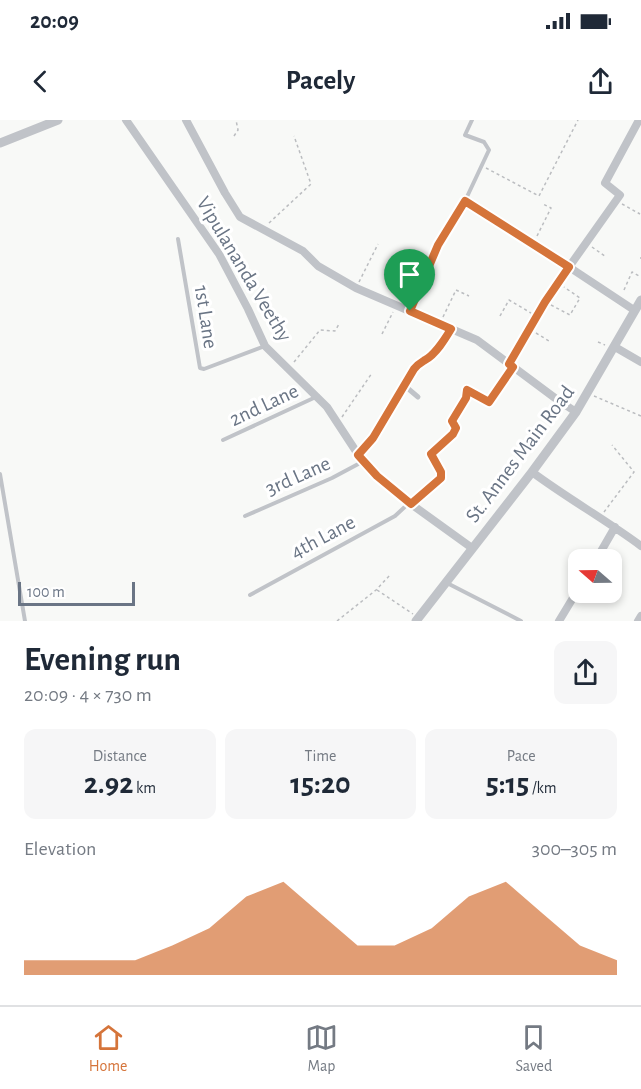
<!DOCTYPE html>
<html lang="en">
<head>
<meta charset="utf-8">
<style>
	:root { --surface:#fff; --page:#f6f6f7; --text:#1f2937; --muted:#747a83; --line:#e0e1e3; --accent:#d5743a }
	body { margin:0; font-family:"Alegreya Sans",sans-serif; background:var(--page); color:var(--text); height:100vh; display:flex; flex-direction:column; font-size:22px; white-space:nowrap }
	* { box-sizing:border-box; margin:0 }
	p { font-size:20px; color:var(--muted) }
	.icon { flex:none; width:33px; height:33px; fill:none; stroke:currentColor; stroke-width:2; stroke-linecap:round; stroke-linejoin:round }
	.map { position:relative; height:501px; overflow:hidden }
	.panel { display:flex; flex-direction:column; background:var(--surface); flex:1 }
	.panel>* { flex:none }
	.needle { width:39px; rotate:290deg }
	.controls { position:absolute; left:568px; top:429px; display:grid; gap:12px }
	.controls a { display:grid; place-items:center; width:54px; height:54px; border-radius:12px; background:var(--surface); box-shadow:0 3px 9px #0003; font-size:30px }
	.scale { position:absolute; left:18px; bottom:15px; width:117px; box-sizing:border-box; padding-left:6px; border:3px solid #6a7585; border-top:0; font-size:16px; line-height:21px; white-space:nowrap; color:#6a7585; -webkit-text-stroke:4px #fff; paint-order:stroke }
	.pin { position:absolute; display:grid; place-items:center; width:51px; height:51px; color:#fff; margin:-62px -26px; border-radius:50% 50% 50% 0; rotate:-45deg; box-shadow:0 0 6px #0007 }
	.pin .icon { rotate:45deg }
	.round { display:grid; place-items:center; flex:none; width:63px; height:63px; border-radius:12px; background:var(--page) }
	.overview { display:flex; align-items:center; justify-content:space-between; height:102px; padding:0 24px }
	h1 { font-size:33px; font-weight:600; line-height:45px }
	.metrics { display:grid; grid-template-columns:repeat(3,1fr); gap:9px; height:102px; padding:6px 24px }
	.metrics div { display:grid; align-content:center; border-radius:12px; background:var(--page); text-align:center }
	.metrics b { font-size:30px; font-weight:600 }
	.metrics small { font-size:16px; font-weight:400 }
	.metrics p { font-size:16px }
	.chart { height:168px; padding:12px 24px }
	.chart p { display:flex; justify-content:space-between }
	.chart svg { width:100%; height:108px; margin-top:6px; fill:var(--accent); opacity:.7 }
	.status { display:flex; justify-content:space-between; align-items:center; height:42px; padding:0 30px; background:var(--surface); direction:ltr }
	.status svg { height:16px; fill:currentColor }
	header { display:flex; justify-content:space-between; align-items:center; height:78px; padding:0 24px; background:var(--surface); font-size:27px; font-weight:600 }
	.dock { display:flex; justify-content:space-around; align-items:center; height:84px; border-top:2px solid var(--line); background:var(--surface); font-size:16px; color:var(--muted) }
	.dock a { display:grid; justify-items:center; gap:3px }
	.dock .on { color:var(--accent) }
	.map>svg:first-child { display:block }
</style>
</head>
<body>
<div class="status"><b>20:09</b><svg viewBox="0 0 49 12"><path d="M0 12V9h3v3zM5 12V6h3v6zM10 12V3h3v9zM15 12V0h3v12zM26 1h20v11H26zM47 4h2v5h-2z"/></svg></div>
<header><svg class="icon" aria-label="back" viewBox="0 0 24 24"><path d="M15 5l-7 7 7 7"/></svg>Pacely<svg class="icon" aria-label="share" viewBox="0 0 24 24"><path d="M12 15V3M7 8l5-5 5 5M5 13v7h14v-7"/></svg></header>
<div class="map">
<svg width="641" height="501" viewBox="0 0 641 501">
	<rect width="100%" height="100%" fill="#f8f9f7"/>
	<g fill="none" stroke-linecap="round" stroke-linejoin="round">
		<path stroke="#bbbdc0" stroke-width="1.5" stroke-dasharray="3 3" stroke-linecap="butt" d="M 234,16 L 238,10 L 236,0
			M 486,48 L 539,76 L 578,0
			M 622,84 L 640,94
			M 269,103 L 311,64 L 294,16
			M 537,116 L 551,88 L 543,84
			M 592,127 L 606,137
			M 640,138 L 641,138
			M 359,162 L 378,124
			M 624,170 L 632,152 L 641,157
			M 551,185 L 570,195 L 580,178 L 564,167
			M 500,196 L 509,180 L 531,193
			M 443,197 L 456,170 L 469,176
			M 536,213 L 549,221
			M 382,214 L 393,192
			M 598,222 L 605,225
			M 294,242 L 320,210 L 335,211 L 339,204
			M 594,276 L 641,296
			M 342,297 L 372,253
			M 416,379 L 441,358 L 441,352 L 431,334 L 453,314 L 456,307 L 452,301 L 466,278 L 467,270 L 489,282 L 508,254
			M 604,392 L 634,352 L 612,325
			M 377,470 L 413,494
			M 337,501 L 376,470 L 390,455"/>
		<path stroke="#c0c3c8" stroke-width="4" d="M 178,119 L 200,248 L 204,249 L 265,226
			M 410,190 L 438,125 L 465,81 L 489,30 L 484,22 L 465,15 L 472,0
			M 223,320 L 318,276
			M 0,354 L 25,501
			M 245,396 L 332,358 L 362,342
			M 447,463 L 521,501
			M 250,475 L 395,396 L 409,383"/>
		<path stroke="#c0c3c8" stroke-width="5" d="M 405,266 L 418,277"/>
		<path stroke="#c0c3c8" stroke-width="8" d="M 126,0 L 219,134 L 248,189 L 265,226 L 327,287 L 363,342 L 411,384 L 472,428
			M 186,0 L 225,73 L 240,97 L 303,131 L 318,146 L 356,168 L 477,220 L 555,278 L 576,292
			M 465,81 L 569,147 L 620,75 L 605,63 L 639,0
			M 615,227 L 641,242
			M 509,244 L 545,182 L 569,147 L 634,190
			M 358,335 L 373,318 L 414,249 C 418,244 420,243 425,240 C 436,234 445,219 451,209
			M 532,352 C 567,378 606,400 641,426
			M 596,440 L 615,407
			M 559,501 L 579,468
			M 638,501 L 641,496"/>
		<path stroke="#c0c3c8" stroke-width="9" d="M 0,23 L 58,0
			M 416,501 L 532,352 L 576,292 L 641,180"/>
	</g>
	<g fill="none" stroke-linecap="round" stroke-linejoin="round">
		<g stroke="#fff" stroke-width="12">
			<path id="route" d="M 465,81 L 569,147 L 545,182 L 509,244 L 513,247 L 489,282 L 467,270 L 466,278 L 452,301 L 456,308 L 453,314 L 431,334 L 441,352 L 441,358 L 411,384 L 377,356 L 358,335 L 373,318 L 414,249 C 418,244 420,243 425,240 C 436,234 445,219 451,209 L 410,191 L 438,125 Z"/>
		</g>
		<use href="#route" stroke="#d5743a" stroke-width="8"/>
	</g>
	<g text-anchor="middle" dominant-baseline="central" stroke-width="6" stroke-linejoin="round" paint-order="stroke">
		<g font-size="21" fill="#6a7585" stroke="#fff">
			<text transform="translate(244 149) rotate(59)">Vipulananda Veethy</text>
			<text transform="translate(206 197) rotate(81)">1st Lane</text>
			<text transform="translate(264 285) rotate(-25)">2nd Lane</text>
			<text transform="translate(520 334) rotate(-53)">St. Annes Main Road</text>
			<text transform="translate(298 356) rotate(-24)">3rd Lane</text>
			<text transform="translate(323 417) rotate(-28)">4th Lane</text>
		</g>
	</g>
</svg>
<div class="controls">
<a><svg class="needle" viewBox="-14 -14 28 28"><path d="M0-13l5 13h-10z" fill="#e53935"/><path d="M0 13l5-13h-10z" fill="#747a83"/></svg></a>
</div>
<div class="scale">100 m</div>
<div class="pin" style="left:410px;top:191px;background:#1e9e55"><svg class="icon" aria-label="arrive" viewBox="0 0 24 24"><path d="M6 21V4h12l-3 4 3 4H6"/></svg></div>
</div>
<section class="panel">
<div class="overview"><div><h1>Evening run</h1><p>20:09 · 4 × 730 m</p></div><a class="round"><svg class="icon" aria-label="share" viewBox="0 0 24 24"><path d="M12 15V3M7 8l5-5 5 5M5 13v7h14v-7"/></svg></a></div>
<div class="metrics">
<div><p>Distance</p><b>2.92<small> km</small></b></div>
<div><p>Time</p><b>15:20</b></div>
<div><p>Pace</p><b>5:15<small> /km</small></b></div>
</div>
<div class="chart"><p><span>Elevation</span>300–305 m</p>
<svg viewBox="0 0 160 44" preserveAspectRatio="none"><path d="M0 44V38L10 38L20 38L30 38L40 32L50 25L60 12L70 6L80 19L90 32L100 32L110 25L120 12L130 6L140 19L150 32L160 38V44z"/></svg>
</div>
</section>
<nav class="dock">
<a class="on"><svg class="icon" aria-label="home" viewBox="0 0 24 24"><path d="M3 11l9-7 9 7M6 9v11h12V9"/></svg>Home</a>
<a><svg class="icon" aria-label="map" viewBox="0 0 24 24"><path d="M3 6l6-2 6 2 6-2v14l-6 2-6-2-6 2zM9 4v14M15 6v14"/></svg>Map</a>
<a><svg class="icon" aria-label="saved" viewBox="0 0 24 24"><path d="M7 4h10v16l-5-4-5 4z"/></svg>Saved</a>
</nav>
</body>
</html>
